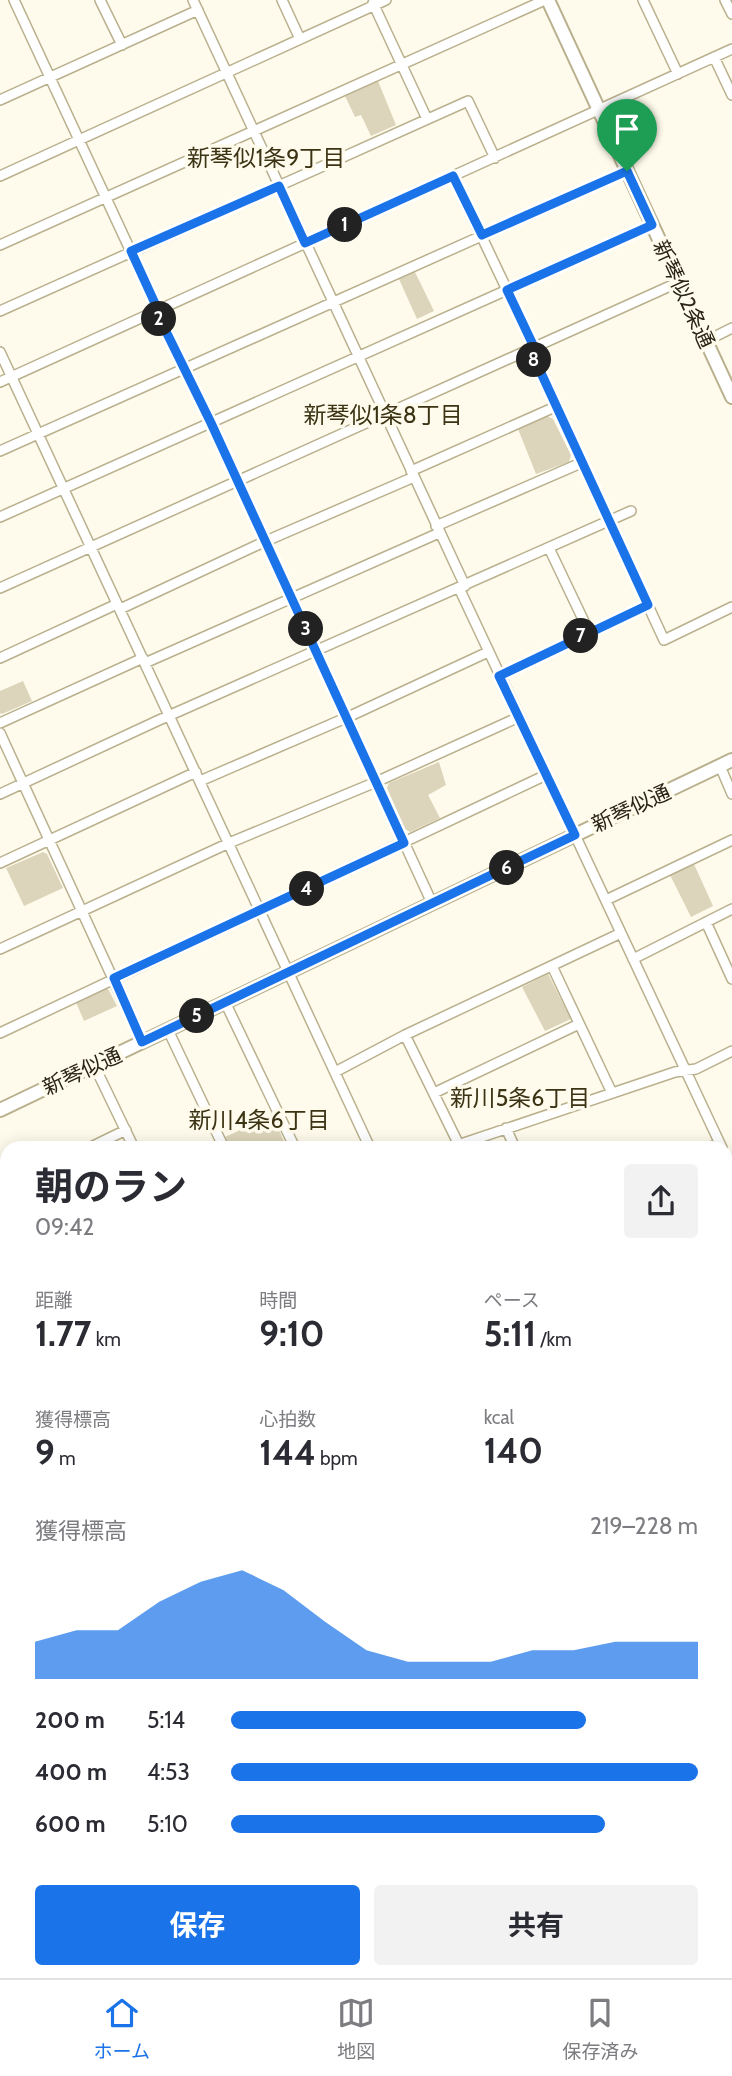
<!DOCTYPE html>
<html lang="ja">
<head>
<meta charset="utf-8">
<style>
	:root { --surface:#fff; --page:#f2f2f3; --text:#2b2b33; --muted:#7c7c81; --line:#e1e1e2; --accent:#1a73e8 }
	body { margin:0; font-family:Cabin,"Noto Sans JP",sans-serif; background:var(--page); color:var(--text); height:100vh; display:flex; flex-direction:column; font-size:26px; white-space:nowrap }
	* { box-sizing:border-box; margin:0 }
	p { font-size:23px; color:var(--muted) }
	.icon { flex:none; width:38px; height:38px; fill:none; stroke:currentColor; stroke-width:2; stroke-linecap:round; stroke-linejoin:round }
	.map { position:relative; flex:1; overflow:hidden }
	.sheet { position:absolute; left:0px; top:1141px; width:733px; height:838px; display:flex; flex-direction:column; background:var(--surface); border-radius:21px 21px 0 0; box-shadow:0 4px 18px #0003 }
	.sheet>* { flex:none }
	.pin { position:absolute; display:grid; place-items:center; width:60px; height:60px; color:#fff; margin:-72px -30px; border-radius:50% 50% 50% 0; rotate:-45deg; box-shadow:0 0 7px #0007 }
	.pin .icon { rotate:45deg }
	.km { position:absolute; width:35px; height:35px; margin:-18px; border-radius:50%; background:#222; color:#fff; font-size:19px; line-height:35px; text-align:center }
	.round { display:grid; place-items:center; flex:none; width:74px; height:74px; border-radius:7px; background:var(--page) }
	.head { display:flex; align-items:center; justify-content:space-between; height:119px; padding:0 35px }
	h1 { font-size:38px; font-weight:700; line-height:52px }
	.metrics { display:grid; grid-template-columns:repeat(3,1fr); gap:10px; height:119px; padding:7px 35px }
	.metrics div { display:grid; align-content:center }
	.metrics b { font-size:35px; font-weight:700 }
	.metrics small { font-size:19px; font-weight:400 }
	.metrics p { font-size:19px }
	.chart { height:196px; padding:14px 35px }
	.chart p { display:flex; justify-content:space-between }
	.chart svg { width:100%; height:126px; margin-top:7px; fill:var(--accent); opacity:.7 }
	.action { display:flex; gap:14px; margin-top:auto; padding:14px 35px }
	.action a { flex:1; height:80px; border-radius:7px; background:var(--accent); color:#fff; font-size:28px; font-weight:700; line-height:80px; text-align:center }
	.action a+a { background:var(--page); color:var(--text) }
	ul { padding:0 35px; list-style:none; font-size:23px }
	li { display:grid; grid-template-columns:112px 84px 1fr; align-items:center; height:52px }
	li i { height:18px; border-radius:9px; background:var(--accent) }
	.tab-bar { display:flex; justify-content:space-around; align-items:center; height:98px; border-top:2px solid var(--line); background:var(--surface); font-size:19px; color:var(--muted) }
	.tab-bar a { display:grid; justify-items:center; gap:4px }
	.tab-bar .on { color:var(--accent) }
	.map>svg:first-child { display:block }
</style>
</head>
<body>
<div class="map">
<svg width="732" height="1978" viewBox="0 0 732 1978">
	<rect width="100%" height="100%" fill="#fffbec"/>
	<path fill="#dcd5bb" d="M 378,81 L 396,125 L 371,136 L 361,115 L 355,117 L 345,96 Z
		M 414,270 L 434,311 L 417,319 L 398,277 Z
		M 547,416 L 553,419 L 571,455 L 569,462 L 536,474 L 518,429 Z
		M 23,681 L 32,701 L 2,714 L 0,713 L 0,691 Z
		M 439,762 L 446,785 L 428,795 L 440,818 L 410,832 L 405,829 L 387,788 L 389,783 Z
		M 43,852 L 47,854 L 63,888 L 24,906 L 6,868 Z
		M 694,864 L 713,906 L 691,917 L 670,875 Z
		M 548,974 L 571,1019 L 545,1031 L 522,987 Z
		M 106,985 L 117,1006 L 84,1021 L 75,1000 Z
		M 272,1115 L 287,1148 L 231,1148 L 225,1137 Z"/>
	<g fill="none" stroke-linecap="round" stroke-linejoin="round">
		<g stroke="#b9b08d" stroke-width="12">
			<path id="street" d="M 14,0 L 158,310
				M 100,0 L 122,45
				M 193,0 L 465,586
				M 282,0 L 300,39
				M 643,0 L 678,74
				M 725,0 L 732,14
				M 373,3 L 427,119
				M 714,57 L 732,95
				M 0,100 L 198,10
				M 0,176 L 386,0
				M 453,176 L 534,347
				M 0,245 L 545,0
				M 0,311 L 468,101 L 495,158
				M 156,311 L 211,423 L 432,903
				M 706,341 L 732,328
				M 530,350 L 664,640 L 732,607
				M 0,352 L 370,1148
				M 0,382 L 732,49
				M 0,451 L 627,171
				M 411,471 L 555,407
				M 0,517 L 652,225
				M 436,526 L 581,463
				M 549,548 L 589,632
				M 0,588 L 679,282
				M 459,588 L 722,1148
				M 120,609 L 266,541 L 414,477
				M 0,658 L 117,604
				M 145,663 L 439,533
				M 499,676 L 648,605
				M 0,723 L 143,658
				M 0,733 L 142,1042
				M 720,766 L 732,794
				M 200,781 L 348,717 L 488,652
				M 0,794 L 157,721 L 631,511
				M 0,863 L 196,772
				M 606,900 L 732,840
				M 706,922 L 732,979
				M 0,949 L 229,843 L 376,782 L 519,717
				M 633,959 L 732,909
				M 552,966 L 612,1093
				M 225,1002 L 295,1148
				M 168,1030 L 224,1148
				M 0,1033 L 546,775
				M 405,1035 L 459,1145
				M 94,1065 L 134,1148
				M 335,1072 L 405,1035 L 621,933
				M 434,1093 L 579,1024
				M 506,1128 L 515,1148
				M 89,1148 L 126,1130
				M 449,1148 L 675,1072 L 696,1069 L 732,1051
				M 707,1148 L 720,1144
				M 726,1157 L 732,1169
				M 0,1191 L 7,1187
				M 0,1198 L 7,1212
				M 726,1226 L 732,1224
				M 0,1295 L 7,1292
				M 726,1306 L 732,1304
				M 726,1373 L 732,1371
				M 726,1442 L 732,1440
				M 726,1522 L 732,1519
				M 0,1528 L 7,1551
				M 726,1596 L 732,1594
				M 0,1777 L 7,1799
				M 726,1866 L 732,1863
				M 0,1914 L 7,1910
				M 61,1972 L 63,1978
				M 209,1972 L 211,1978
				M 338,1972 L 339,1978
				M 422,1972 L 424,1978
				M 481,1972 L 483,1978
				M 243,1978 L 262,1972
				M 552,1978 L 562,1972
				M 688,1978 L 698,1972"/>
		</g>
		<g stroke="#b9b08d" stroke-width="16">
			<path id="secondary" d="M 548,0 L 732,397
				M 0,1110 L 732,760"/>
		</g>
		<g stroke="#dddcda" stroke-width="19">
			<path id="highway" d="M 0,1342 L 7,1344
				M 0,1366 L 7,1368
				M 0,1378 L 7,1380
				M 726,1674 L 732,1678
				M 726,1693 L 732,1697
				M 726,1710 L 732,1715
				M 726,1730 L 732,1734"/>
		</g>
		<use href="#street" stroke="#fff" stroke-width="9"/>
		<use href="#secondary" stroke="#fff" stroke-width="12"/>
		<use href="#highway" stroke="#af9527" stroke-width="16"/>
	</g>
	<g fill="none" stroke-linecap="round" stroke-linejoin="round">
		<g stroke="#fff" stroke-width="14">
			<path id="route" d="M 627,171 L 652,225 L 507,290 L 534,347 L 530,349 L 648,605 L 499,676 L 575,835 L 142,1042 L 114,978 L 404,843 L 211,423 L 156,311 L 158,310 L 131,251 L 279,186 L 305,243 L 453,176 L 482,235 Z"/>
		</g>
		<use href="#route" stroke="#1a73e8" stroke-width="9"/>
	</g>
	<g text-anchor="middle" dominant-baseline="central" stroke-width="7" stroke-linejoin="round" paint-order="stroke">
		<g font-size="21" fill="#282416" stroke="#fffbec">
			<text transform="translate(684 294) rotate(65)">新琴似2条通</text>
			<text transform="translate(631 808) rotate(-25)">新琴似通</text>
			<text transform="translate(82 1071) rotate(-25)">新琴似通</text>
		</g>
		<g font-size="23" fill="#3b3313" stroke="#fffbec">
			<text x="266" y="158">新琴似1条9丁目</text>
			<text x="383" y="415">新琴似1条8丁目</text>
			<text x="520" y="1098">新川5条6丁目</text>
			<text x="259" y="1120">新川4条6丁目</text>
		</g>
	</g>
</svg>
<div class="pin" style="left:627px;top:171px;background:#1e9e55"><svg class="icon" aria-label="arrive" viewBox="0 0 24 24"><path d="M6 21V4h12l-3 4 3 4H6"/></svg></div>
<b class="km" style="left:345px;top:225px">1</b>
<b class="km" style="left:159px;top:319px">2</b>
<b class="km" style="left:306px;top:629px">3</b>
<b class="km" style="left:307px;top:889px">4</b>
<b class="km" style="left:197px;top:1016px">5</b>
<b class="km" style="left:507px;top:868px">6</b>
<b class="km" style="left:581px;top:636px">7</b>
<b class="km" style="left:534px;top:360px">8</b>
<section class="sheet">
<div class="head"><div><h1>朝のラン</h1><p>09:42</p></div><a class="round"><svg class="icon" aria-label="share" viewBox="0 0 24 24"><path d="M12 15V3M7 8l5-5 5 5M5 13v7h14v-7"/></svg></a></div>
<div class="metrics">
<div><p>距離</p><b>1.77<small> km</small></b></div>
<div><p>時間</p><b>9:10</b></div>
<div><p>ペース</p><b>5:11<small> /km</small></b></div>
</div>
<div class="metrics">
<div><p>獲得標高</p><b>9<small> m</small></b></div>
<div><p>心拍数</p><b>144<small> bpm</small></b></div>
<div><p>kcal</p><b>140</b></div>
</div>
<div class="chart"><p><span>獲得標高</span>219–228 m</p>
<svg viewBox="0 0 160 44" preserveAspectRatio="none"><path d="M0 44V31L10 27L20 27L30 17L40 10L50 6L60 13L70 24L80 34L90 38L100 38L110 38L120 34L130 34L140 31L150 31L160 31V44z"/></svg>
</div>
<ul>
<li><b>200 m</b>5:14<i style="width:76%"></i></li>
<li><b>400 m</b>4:53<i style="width:100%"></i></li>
<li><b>600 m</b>5:10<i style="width:80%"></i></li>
</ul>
<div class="action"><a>保存</a><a>共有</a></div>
</section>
</div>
<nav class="tab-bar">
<a class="on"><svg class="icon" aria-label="home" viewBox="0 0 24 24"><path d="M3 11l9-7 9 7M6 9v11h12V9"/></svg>ホーム</a>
<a><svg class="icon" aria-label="map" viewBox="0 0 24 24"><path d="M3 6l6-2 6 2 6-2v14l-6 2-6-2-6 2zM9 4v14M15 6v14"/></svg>地図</a>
<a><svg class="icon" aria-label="saved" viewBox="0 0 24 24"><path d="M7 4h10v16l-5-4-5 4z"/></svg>保存済み</a>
</nav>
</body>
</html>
